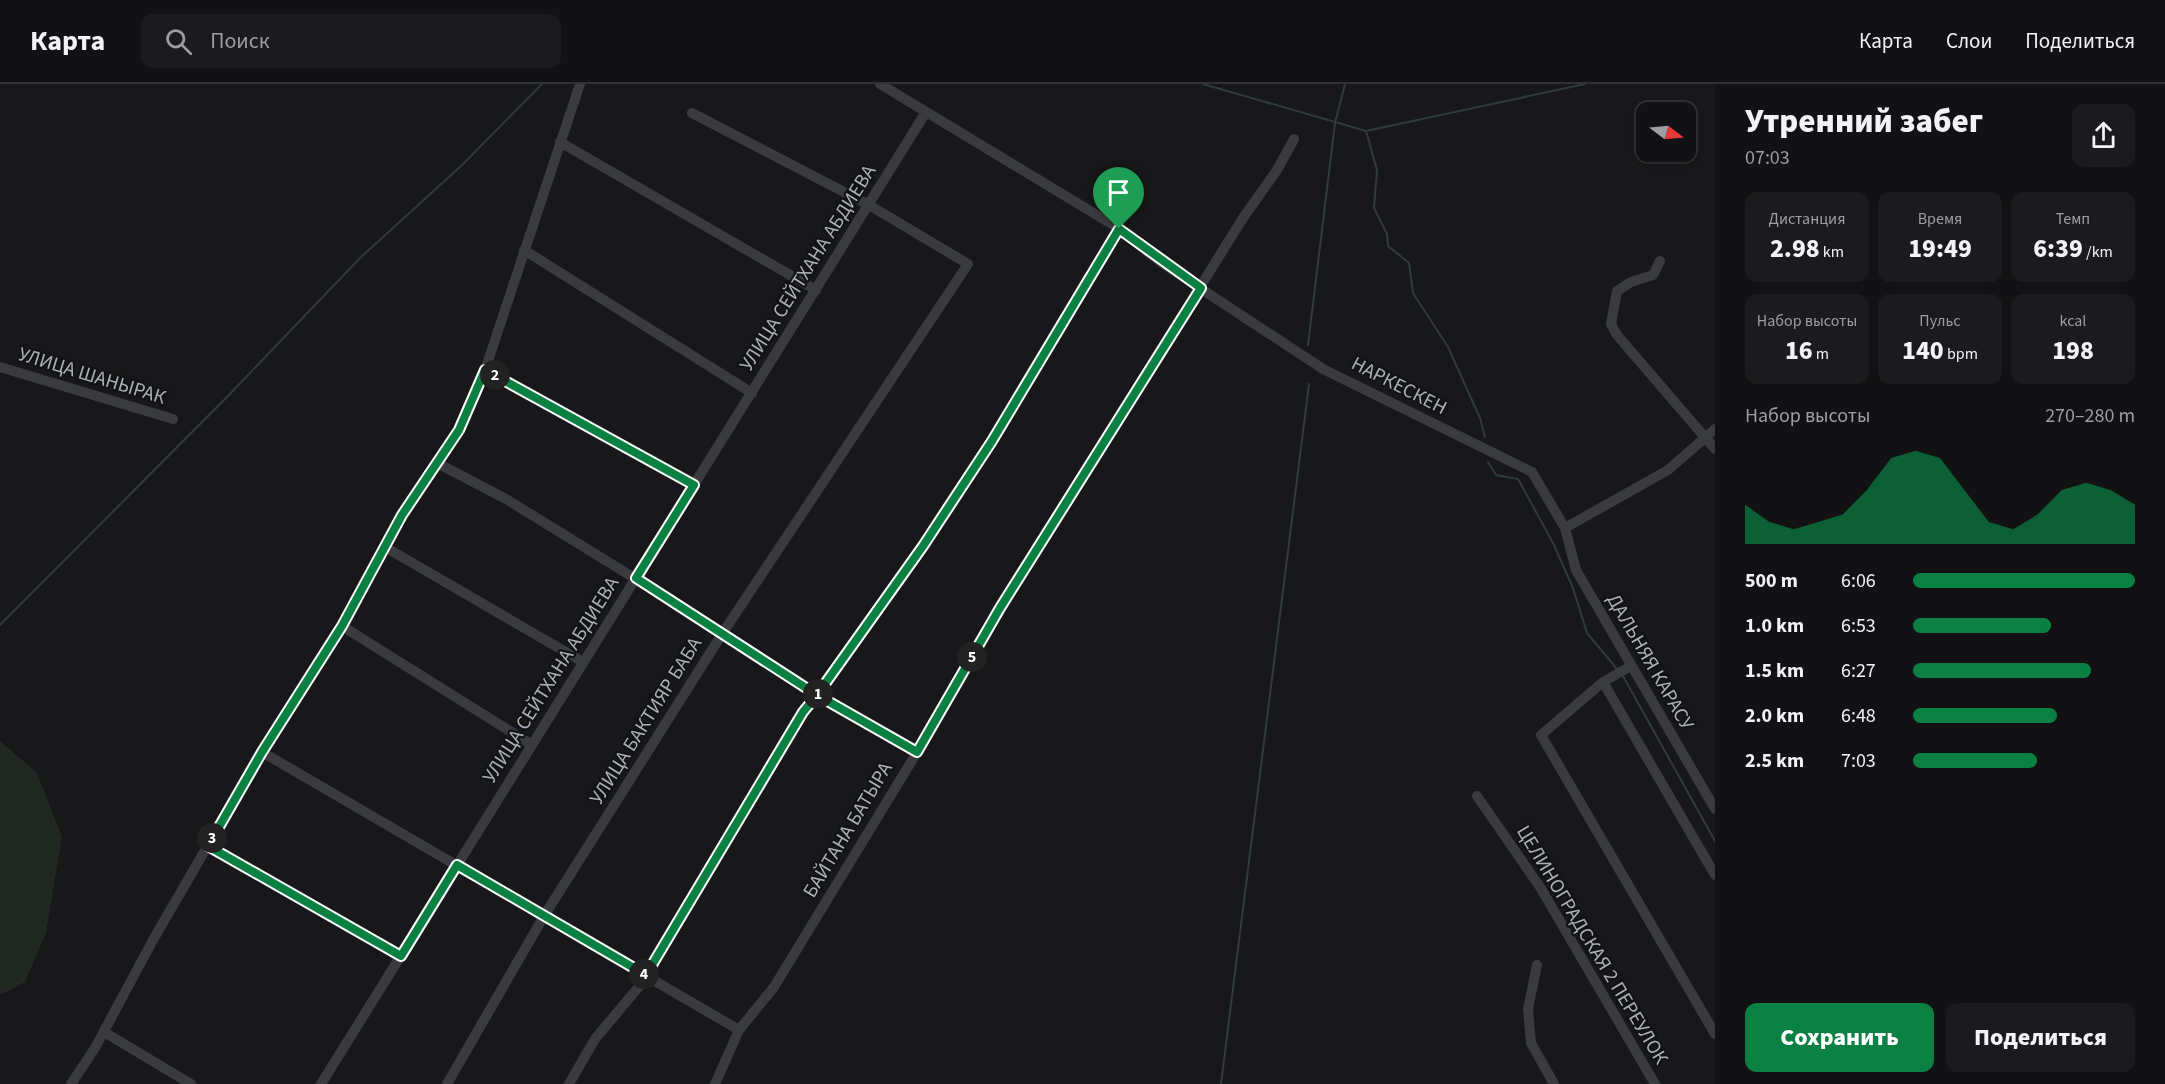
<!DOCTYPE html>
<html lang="ru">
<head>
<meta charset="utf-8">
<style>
	:root { --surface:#121214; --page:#1b1b1d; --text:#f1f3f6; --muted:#9c9ea0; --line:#313234; --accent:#0b8043 }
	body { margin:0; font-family:"Source Sans 3",sans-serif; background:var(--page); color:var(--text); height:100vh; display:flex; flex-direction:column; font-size:22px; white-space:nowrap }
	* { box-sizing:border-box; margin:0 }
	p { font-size:20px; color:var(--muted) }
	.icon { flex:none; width:33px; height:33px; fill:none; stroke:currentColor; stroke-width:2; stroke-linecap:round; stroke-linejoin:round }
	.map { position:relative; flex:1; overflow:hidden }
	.side { display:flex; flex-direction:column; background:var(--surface); width:450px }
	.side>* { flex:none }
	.needle { width:39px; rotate:106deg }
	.tools { position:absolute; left:1636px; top:18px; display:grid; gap:12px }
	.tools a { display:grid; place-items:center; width:60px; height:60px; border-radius:12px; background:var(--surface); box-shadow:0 2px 4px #0004,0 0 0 2px var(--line); font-size:30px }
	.pin { position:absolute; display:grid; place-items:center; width:51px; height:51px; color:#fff; margin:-62px -26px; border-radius:50% 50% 50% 0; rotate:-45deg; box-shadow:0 0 6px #0007 }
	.pin .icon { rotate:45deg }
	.km { position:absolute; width:30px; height:30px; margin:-15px; border-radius:50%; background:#222; color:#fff; font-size:16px; line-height:30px; text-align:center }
	.round { display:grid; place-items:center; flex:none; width:63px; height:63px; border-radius:12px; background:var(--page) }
	.overview { display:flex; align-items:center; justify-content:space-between; height:102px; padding:0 30px }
	h1 { font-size:33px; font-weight:800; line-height:45px }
	.stats { display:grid; grid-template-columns:repeat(3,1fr); gap:9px; height:102px; padding:6px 30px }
	.stats div { display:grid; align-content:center; border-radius:12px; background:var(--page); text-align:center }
	.stats b { font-size:26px; font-weight:800 }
	.stats small { font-size:16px; font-weight:400 }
	.stats p { font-size:16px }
	.chart { height:168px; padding:12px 30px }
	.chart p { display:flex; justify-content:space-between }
	.chart svg { width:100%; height:108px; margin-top:6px; fill:var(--accent); opacity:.7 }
	.action { display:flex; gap:12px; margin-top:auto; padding:12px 30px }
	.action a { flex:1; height:69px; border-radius:12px; background:var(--accent); color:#fff; font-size:24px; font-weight:800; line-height:69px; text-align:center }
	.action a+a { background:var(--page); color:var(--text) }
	ul { padding:0 30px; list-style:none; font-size:20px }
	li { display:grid; grid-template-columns:96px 72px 1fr; align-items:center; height:45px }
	li i { height:15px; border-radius:8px; background:var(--accent) }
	header { display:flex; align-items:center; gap:36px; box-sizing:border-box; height:84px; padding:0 30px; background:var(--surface); border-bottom:2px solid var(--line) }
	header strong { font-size:28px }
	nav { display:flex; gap:33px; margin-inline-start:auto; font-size:21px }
	.search { width:420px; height:54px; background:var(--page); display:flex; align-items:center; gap:15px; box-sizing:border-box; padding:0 21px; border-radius:12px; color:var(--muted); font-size:22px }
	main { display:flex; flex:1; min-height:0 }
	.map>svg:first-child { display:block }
</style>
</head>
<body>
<header>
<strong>Карта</strong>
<div class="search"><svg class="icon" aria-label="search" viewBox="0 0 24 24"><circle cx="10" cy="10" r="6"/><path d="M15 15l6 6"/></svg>Поиск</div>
<nav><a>Карта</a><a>Слои</a><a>Поделиться</a></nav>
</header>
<main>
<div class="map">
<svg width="1715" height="1000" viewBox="0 0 1715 1000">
	<rect width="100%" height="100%" fill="#18181a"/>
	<path fill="#222922" d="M 0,657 L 37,689 L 62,753 L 46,849 L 25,898 L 2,910 L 0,909 Z"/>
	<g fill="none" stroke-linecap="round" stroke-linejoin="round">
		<path stroke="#313a3f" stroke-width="2" d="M 1203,0 L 1366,47 L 1585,0
			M 1366,47 L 1377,86 L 1374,124 L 1387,150 L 1388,162 L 1409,179 L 1413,209 L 1448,263 L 1480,334 L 1485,353
			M 1308,261 L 1335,39 L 1345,0
			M 1488,378 L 1496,391 L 1518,395 L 1553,459 L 1573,504 L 1587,549 L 1617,585
			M 0,541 L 226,314 L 360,174 L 461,82 L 542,0
			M 1623,592 L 1715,757
			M 1221,1000 L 1309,300"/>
		<path stroke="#393b3e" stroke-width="10" d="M 880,0 L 1120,145 L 1159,177 L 1323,285 L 1532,388 L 1565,444 L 1576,486 L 1715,725
			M 560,58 L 816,206
			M 524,166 L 752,309
			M 1660,177 L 1653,191 L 1631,198 L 1617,207 L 1611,240 L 1617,251 L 1715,365
			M 0,283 L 173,335
			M 485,286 L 694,401
			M 437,379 L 506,415 L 683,524 L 817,611 L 917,668
			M 1565,444 L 1668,386 L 1715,345
			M 385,463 L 583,578
			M 342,542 L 532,661
			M 1631,582 L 1603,598 L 1541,651 L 1715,950
			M 1603,598 L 1715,791
			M 262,668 L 739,946
			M 1477,712 L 1540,803 L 1655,1000
			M 208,762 L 401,872
			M 1537,881 L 1528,925 L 1531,959 L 1554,1000
			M 104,948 L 191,1000
			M 71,1000 L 95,964 L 153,856 L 262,668 L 342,542 L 402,431 L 459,346 L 485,286 L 580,0
			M 321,1000 L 926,28
			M 447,1000 L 544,832 L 722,550 L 968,180 L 869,121 L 692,29
			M 569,1000 L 595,955 L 642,899 L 803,628 L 923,462 L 992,357 L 1120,145
			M 715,1000 L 739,946 L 774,903 L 933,642 L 1000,524 L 1243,134 L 1277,86 L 1294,55"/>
	</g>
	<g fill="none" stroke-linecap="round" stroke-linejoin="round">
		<g stroke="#fff" stroke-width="12">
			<path id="route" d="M 1119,145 L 992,357 L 923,462 L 817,611 L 636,494 L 694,401 L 485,286 L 459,346 L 402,431 L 342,542 L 262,668 L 208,762 L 401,872 L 457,781 L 646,891 L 803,628 L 817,611 L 917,668 L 1000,524 L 1201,204 L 1119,145"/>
		</g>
		<use href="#route" stroke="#0b8043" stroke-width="8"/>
	</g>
	<g text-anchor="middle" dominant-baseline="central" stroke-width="4.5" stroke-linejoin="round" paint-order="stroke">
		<g font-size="20" fill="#abb1b8" stroke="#131315">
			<text transform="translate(808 184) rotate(-58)">УЛИЦА СЕЙТХАНА АБДИЕВА</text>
			<text transform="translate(92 292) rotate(17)">УЛИЦА ШАНЫРАК</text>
			<text transform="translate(1399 302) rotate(27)">НАРКЕСКЕН</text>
			<text transform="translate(1650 578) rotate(60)">ДАЛЬНЯЯ КАРАСУ</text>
			<text transform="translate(551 596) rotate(-58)">УЛИЦА СЕЙТХАНА АБДИЕВА</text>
			<text transform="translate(646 637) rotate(-58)">УЛИЦА БАКТИЯР БАБА</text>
			<text transform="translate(848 746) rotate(-59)">БАЙТАНА БАТЫРА</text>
			<text transform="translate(1592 861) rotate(59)">ЦЕЛИНОГРАДСКАЯ 2 ПЕРЕУЛОК</text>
		</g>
	</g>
</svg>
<div class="tools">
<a><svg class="needle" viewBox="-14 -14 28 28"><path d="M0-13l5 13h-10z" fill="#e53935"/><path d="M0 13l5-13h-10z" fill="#9c9ea0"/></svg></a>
</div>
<div class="pin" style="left:1119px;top:145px;background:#1e9e55"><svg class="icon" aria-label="arrive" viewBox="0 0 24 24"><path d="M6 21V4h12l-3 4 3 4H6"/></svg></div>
<b class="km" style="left:818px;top:610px">1</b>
<b class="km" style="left:495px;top:291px">2</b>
<b class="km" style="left:212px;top:754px">3</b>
<b class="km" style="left:644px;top:890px">4</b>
<b class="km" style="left:972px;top:573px">5</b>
</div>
<section class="side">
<div class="overview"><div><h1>Утренний забег</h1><p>07:03</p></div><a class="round"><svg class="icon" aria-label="share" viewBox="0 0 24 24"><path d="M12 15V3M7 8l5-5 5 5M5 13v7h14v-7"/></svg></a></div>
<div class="stats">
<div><p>Дистанция</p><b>2.98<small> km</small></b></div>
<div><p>Время</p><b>19:49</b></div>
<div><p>Темп</p><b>6:39<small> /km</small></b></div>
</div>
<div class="stats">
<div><p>Набор высоты</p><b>16<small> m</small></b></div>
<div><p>Пульс</p><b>140<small> bpm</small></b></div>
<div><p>kcal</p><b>198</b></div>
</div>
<div class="chart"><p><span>Набор высоты</span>270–280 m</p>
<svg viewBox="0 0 160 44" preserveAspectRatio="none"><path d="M0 44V28L10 35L20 38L30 35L40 32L50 22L60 9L70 6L80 9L90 22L100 35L110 38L120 32L130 22L140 19L150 22L160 28V44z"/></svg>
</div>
<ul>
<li><b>500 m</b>6:06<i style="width:100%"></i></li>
<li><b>1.0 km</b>6:53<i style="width:62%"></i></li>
<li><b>1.5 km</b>6:27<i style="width:80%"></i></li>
<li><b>2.0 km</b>6:48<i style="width:65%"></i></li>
<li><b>2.5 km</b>7:03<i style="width:56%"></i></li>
</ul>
<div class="action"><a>Сохранить</a><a>Поделиться</a></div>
</section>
</main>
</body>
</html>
